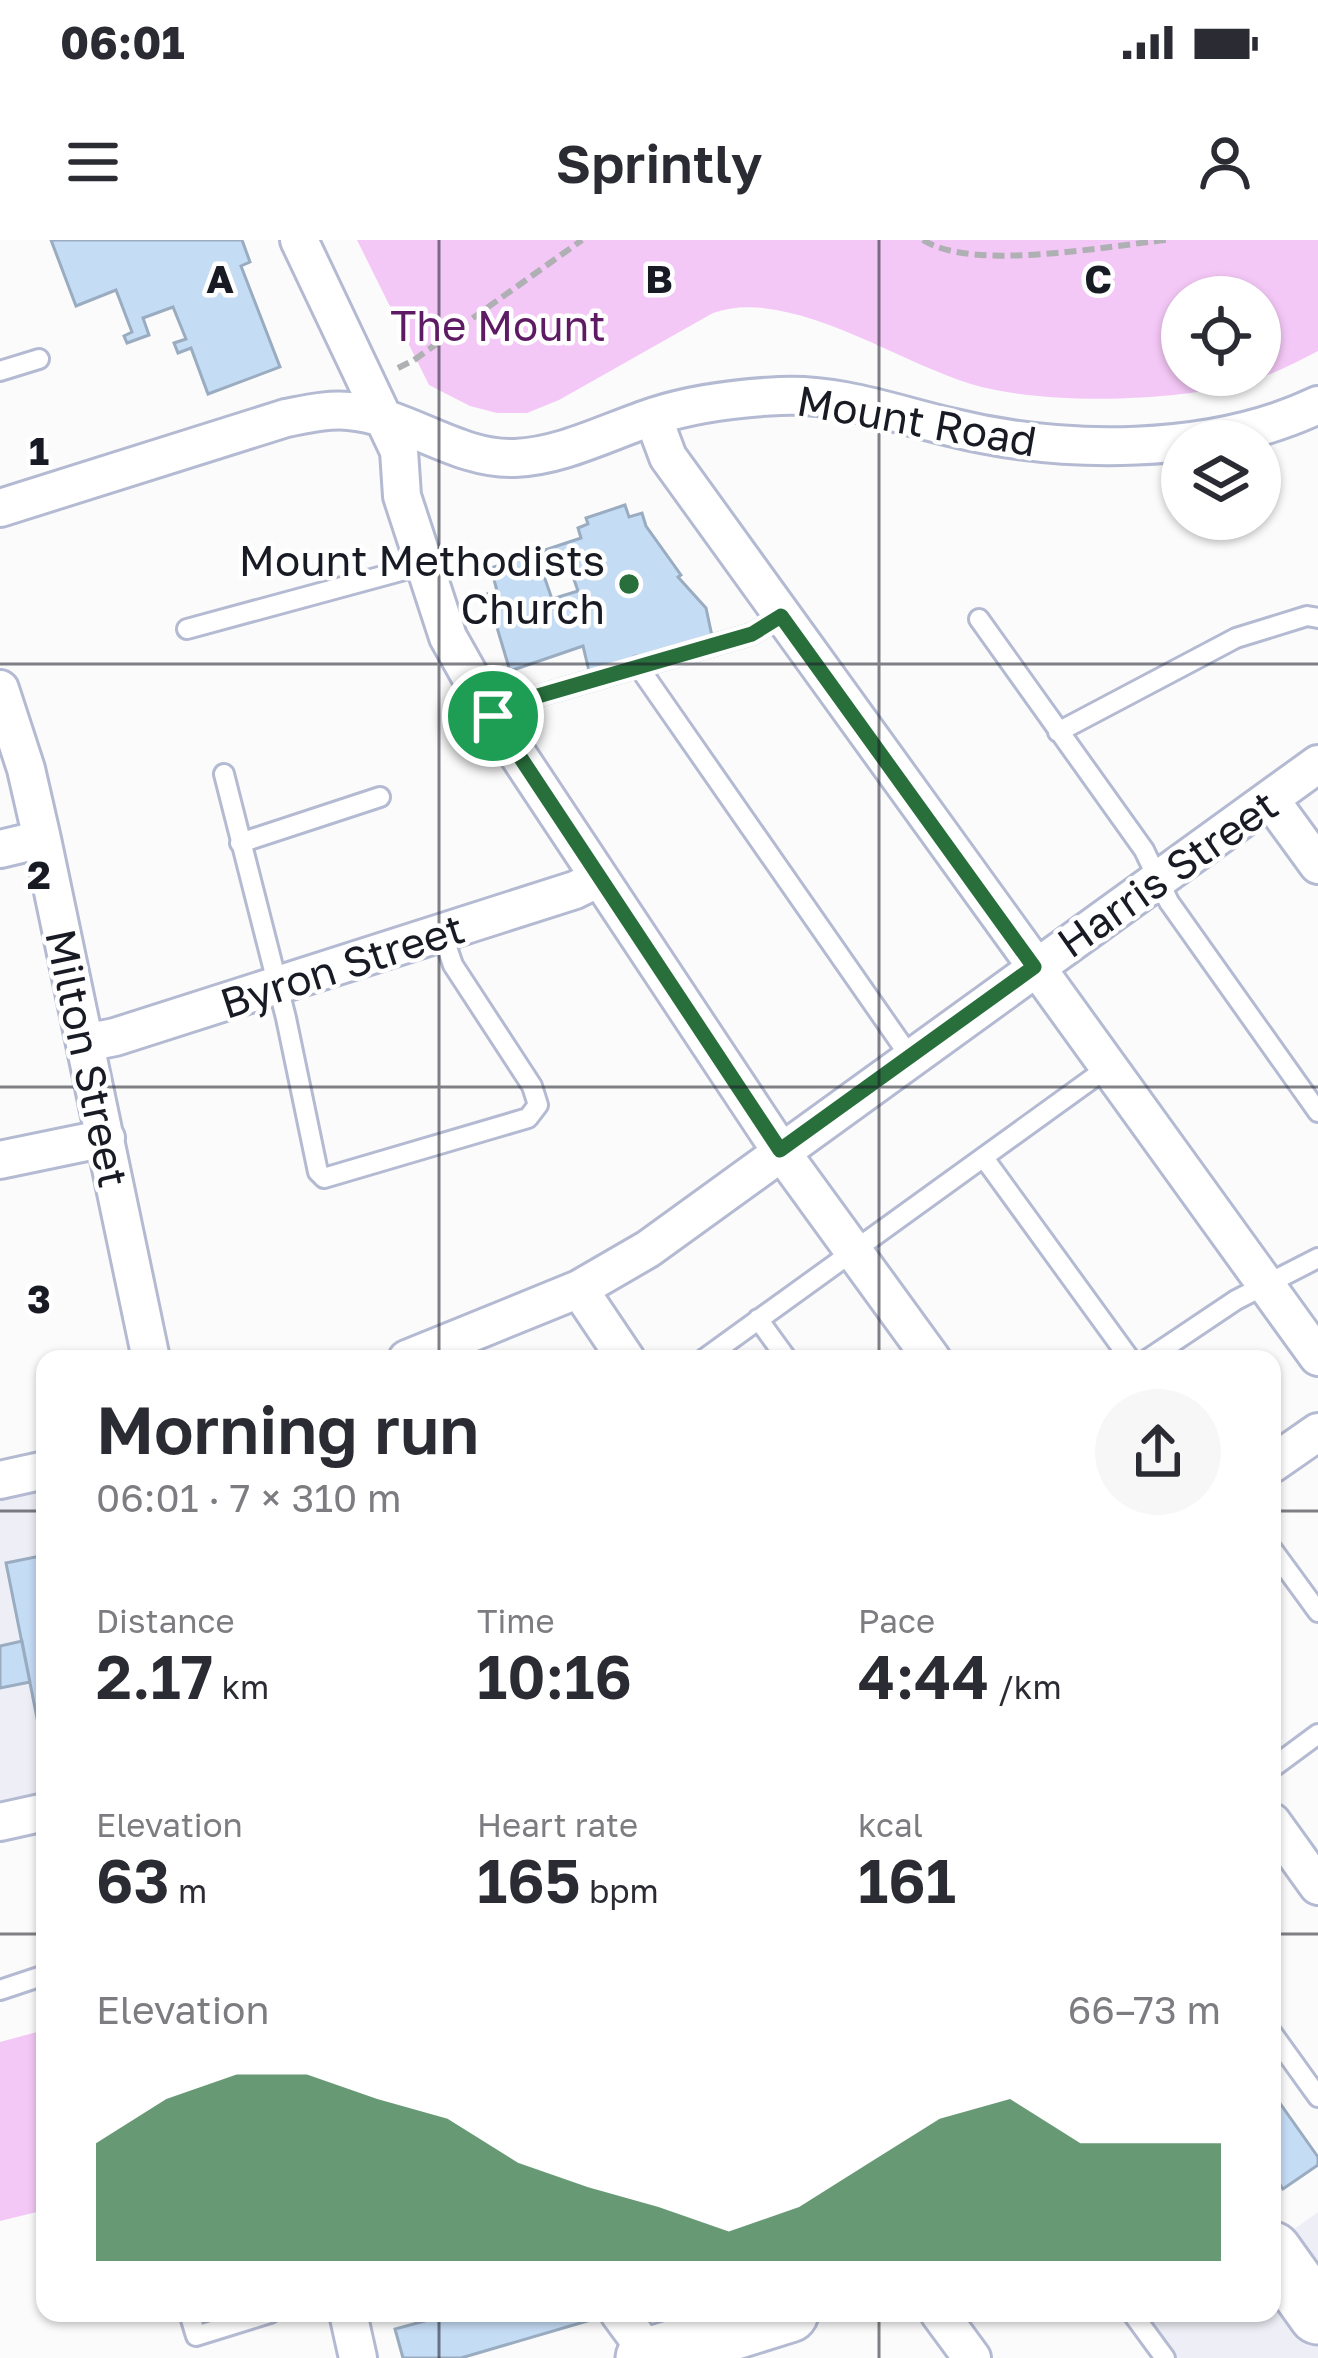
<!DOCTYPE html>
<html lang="en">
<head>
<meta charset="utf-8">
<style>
	:root { --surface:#fff; --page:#f7f7f7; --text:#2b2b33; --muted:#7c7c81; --accent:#286f3c }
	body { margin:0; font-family:"Golos Text",sans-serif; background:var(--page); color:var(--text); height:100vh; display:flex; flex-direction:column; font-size:45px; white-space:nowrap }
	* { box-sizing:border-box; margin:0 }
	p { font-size:39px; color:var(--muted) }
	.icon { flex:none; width:66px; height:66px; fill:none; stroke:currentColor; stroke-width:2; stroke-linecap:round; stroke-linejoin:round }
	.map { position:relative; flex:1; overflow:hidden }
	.drawer { position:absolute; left:36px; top:1110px; width:1245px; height:972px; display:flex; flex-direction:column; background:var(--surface); border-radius:24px; box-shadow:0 3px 9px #0004 }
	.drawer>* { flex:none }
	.controls { position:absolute; left:1161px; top:36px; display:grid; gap:24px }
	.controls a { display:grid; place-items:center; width:120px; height:120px; border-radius:50%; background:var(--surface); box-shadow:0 3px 9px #0004; font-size:60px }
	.pin { position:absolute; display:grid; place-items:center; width:102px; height:102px; color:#fff; margin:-51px; border:6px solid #fff; border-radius:50%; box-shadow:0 3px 12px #0007 }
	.round { display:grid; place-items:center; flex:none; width:126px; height:126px; border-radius:63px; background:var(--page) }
	.headline { display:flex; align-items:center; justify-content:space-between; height:204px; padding:0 60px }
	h1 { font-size:66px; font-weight:600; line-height:90px }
	.stats { display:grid; grid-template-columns:repeat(3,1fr); gap:18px; height:204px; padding:12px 60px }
	.stats div { display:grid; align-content:center }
	.stats b { font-size:60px; font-weight:600 }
	.stats small { font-size:33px; font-weight:400 }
	.stats p { font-size:33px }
	.chart { height:336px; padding:24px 60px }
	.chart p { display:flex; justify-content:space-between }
	.chart svg { width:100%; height:216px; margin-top:12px; fill:var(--accent); opacity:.7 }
	.status { display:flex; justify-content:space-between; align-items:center; height:84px; padding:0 60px; background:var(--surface); direction:ltr }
	.status svg { height:33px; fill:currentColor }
	header { display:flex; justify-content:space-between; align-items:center; height:156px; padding:0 60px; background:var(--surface); font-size:54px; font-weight:600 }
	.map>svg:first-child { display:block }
</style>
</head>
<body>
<div class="status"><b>06:01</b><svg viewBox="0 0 49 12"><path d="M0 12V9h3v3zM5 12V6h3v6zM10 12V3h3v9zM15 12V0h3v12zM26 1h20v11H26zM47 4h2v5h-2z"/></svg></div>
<header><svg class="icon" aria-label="menu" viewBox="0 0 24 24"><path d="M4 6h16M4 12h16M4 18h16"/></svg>Sprintly<svg class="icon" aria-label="person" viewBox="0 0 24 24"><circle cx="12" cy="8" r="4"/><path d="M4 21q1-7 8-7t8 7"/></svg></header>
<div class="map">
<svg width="1318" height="2118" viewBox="0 0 1318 2118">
	<rect width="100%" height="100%" fill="#fbfbfb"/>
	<path fill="#eeeff6" d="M 45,1231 L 45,1572 L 0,1582 L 0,1241 Z
		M 1318,1972 L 1318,2118 L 1165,2118 L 1132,2073 L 1272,2073 L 1272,2005 Z"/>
	<path fill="#f4c8f6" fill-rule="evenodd" d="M 357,0 L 1318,0 L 1318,111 C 1297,122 1274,134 1251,141 C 1179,162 1043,166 971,144 C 896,121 787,46 713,73 L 559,160 L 527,173 L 497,173 L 470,166 L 429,145 ZM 1182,57 L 1260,57 L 1260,135 L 1182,135 Z
		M 37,1792 L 45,1826 L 45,1970 L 0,1981 L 0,1802 Z"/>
	<path fill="#c5dcf5" stroke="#9aacc0" stroke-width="3" fill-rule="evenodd" d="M 51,0 L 242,0 L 250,22 L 241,26 L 280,127 L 208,154 L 191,108 L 178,113 L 174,103 L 186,99 L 173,67 L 143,78 L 149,95 L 127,103 L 124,96 L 132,92 L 116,50 L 76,66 Z
		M 625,265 L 629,277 L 642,273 L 646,286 L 681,335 L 678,337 L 706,368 L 712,396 L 589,431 L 583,406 L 510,431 L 487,354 L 497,351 L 491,328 L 581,298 L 578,288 L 588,284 L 586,278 ZM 570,328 L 578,351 L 552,359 L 544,336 Z
		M 45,1315 L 45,1497 L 41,1498 L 6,1323 Z
		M 22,1401 L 30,1442 L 0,1448 L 0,1406 Z
		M 1272,1852 L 1318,1917 L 1318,1925 L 1283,1949 L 1272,1933 Z
		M 454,2073 L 591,2073 L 594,2079 L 461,2118 L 403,2118 L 395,2089 Z"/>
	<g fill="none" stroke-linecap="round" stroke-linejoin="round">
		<g stroke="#b4bad2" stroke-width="24">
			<path id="lane" d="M 0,131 L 39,119
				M 979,379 L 1144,610 L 1169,662 L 1318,872
				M 187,389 L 423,325
				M 638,426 L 911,818
				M 493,477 L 524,460 L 752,394 L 781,376
				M 1058,492 L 1236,398 L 1307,376 L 1318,378
				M 224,534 L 286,778 L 318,932 L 324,938 L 528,878 L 538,865 L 532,846 L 453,725 L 442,693
				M 240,603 L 380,557
				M 984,918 L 1130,1119
				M 758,1079 L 787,1119
				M 704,1119 L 1107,828
				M 1148,1119 L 1236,1060 L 1318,1018
				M 1272,1309 L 1318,1372
				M 1272,1528 L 1318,1494
				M 0,1750 L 45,1735
				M 1272,1793 L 1318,1857
				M 189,2073 L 196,2096 L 270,2073
				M 1132,2073 L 1165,2118"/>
		</g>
		<g stroke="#b4bad2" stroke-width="42">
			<path id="street" d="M 299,0 L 399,211 L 402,256 L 448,397 L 493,477 L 780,910 L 932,1119
				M 653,177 L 668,217 L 1318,1117
				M 0,268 L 286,178 C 307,174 328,169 349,171 C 407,176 456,220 515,218 C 563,216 609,191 655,176 C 696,163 737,158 780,156 C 838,153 895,174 950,187 C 1063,215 1211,216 1318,165
				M 0,449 L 26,529 L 42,599 L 151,1119
				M 1270,559 L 1318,625
				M 0,609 L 42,599
				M 85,803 L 115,797 L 575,650 L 597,639
				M 0,920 L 106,898
				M 579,1049 L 626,1119
				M 407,1119 L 579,1049 L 648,1009 L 1318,524
				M 1272,1224 L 1318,1192
				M 0,1240 L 45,1230
				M 0,1582 L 45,1572
				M 1272,1582 L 1318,1646
				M 348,2073 L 358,2118
				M 619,2073 L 652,2118
				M 939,2073 L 972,2118"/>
		</g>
		<g stroke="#b4bad2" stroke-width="63">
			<path id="primary" d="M 1272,2011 L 1318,2075
				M 645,2118 L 789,2073"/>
		</g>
		<path stroke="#afb0b3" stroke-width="6" stroke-dasharray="12 6" stroke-linecap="butt" d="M 923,0 C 974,32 1105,6 1167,0
			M 398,128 L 414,120 L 582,0"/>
		<use href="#lane" stroke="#fff" stroke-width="18"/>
		<use href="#street" stroke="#fff" stroke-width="36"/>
		<use href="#primary" stroke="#fff" stroke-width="57"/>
	</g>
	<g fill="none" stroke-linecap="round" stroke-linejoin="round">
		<g stroke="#fff" stroke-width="24">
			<path id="route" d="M 781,376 L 1034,727 L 780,910 L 493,476 L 524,460 L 752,394 Z"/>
		</g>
		<use href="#route" stroke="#286f3c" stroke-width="15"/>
	</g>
	<path fill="none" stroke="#191b24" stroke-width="3" stroke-opacity="0.55" d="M 439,0 L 439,1119M 879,0 L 879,1119M 0,424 L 1318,424M 0,847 L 1318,847M 0,1271 L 45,1271M 1272,1271 L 1318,1271M 0,1694 L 45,1694M 1272,1694 L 1318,1694M 439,2073 L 439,2118M 879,2073 L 879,2118"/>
	<circle fill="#286f3c" stroke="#fff" stroke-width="4.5" cx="629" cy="344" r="12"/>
	<g text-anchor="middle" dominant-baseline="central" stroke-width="9" stroke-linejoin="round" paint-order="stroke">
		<g font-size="42" fill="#5e1a63" stroke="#fff">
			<text x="498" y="85">The Mount</text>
		</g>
		<g font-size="42" fill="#191b24" stroke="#fff">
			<text transform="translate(917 180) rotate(10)">Mount Road</text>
			<text transform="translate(1167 633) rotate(-35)">Harris Street</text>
			<text transform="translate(342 725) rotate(-18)">Byron Street</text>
			<text transform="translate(88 818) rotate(78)">Milton Street</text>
		</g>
		<g font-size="42" fill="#191b24" stroke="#fff" text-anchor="end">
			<text x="605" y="320">Mount Methodists<tspan x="605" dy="48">Church</tspan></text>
		</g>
	</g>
	<g font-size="39" text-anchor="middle" font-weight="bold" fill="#191b24" stroke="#fff" stroke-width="9" stroke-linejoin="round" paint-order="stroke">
		<text x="220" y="53">A</text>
		<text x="659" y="53">B</text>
		<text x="1098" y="53">C</text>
		<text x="39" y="225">1</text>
		<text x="39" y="649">2</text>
		<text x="39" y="1073">3</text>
	</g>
</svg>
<div class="controls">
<a><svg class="icon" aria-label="locate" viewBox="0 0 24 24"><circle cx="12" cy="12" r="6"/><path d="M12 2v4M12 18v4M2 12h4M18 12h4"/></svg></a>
<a><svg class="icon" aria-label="layers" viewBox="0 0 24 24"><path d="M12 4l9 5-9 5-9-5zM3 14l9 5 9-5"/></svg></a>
</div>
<div class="pin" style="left:493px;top:476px;background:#1e9e55"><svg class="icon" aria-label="arrive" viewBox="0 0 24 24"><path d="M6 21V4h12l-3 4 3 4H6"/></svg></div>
<section class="drawer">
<div class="headline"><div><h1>Morning run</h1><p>06:01 · 7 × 310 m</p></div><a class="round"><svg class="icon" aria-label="share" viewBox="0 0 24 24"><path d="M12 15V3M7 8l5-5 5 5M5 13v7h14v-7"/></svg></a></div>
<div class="stats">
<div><p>Distance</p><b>2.17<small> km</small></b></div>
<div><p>Time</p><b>10:16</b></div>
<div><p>Pace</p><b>4:44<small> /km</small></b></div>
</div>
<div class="stats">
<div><p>Elevation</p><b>63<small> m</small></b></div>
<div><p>Heart rate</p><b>165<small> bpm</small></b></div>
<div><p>kcal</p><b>161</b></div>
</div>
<div class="chart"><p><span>Elevation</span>66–73 m</p>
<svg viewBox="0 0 160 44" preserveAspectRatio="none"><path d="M0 44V20L10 11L20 6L30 6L40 11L50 15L60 24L70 29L80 33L90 38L100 33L110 24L120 15L130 11L140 20L150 20L160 20V44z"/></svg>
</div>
</section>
</div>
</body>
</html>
